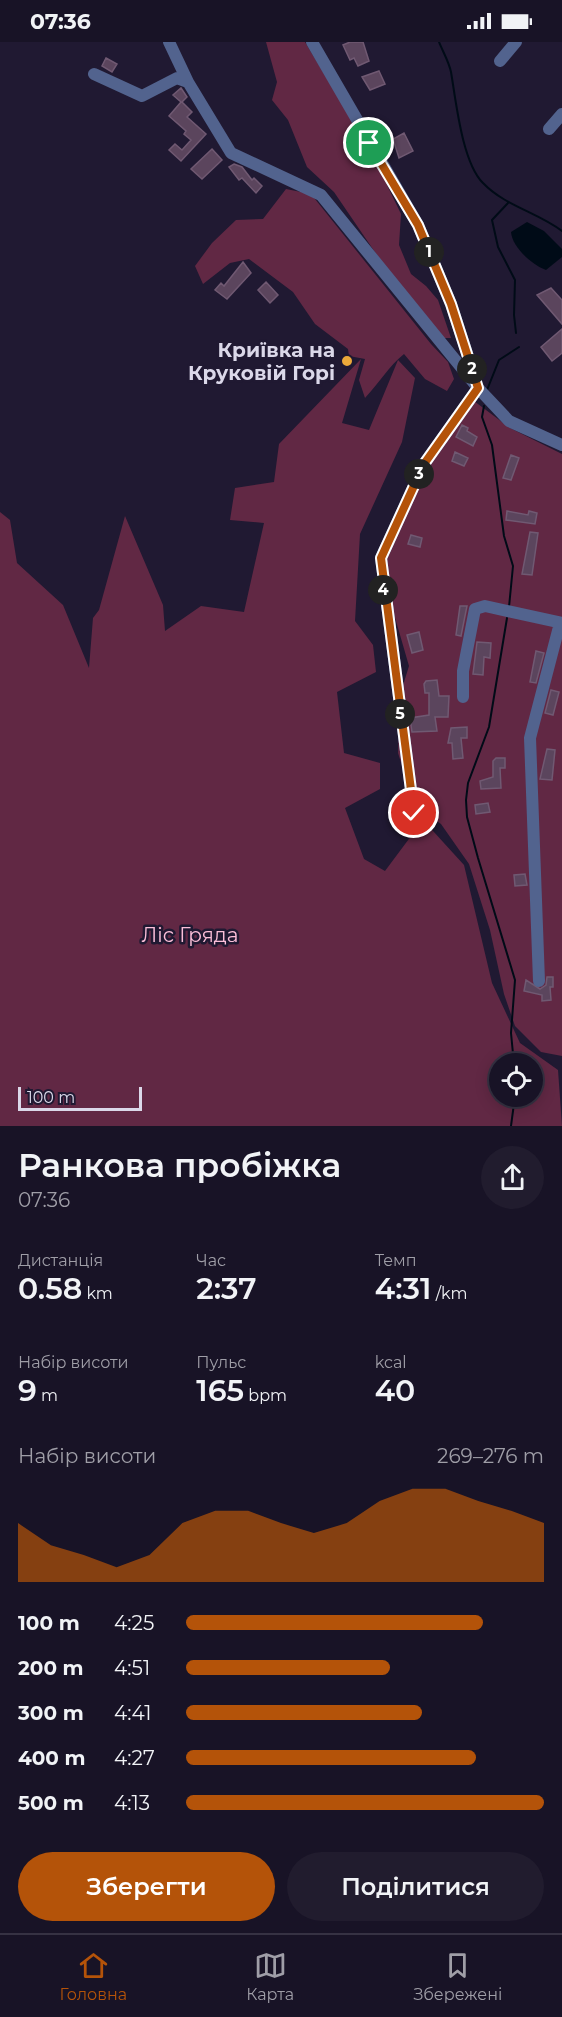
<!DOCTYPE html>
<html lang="uk">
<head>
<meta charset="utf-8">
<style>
	:root { --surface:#181326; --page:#211c2e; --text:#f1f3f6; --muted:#9f9ea7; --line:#363243; --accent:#b45309 }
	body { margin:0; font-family:Montserrat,sans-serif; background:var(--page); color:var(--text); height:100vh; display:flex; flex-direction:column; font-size:22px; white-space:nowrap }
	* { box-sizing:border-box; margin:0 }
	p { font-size:20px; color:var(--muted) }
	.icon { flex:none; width:33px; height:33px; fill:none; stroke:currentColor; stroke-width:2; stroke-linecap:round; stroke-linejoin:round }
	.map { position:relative; height:1084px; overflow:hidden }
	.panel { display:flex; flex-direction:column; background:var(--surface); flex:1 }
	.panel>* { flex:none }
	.fabs { position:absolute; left:489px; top:1011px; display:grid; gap:12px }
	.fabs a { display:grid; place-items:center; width:54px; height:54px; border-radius:50%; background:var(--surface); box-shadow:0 3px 15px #0003,0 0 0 2px var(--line); font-size:30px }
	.scale { position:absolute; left:18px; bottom:15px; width:124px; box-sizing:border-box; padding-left:6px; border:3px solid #dbd8e9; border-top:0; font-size:16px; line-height:21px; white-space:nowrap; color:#dbd8e9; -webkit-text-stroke:4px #201932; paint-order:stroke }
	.pin { position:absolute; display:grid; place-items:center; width:51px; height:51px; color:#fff; margin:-26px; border:3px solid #fff; border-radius:50%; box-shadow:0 2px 6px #0007 }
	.km { position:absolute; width:30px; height:30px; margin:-15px; border-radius:50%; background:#222; color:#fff; font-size:16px; line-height:30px; text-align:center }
	.round { display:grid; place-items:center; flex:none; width:63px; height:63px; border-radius:32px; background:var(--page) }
	.summary { display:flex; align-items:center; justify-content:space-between; height:102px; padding:0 18px }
	h1 { font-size:33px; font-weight:600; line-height:45px }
	.stats { display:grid; grid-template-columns:repeat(3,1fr); gap:9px; height:102px; padding:6px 18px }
	.stats div { display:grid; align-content:center }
	.stats b { font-size:30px; font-weight:600 }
	.stats small { font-size:16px; font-weight:400 }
	.stats p { font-size:16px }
	.chart { height:168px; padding:12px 18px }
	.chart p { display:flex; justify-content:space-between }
	.chart svg { width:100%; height:108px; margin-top:6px; fill:var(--accent); opacity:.7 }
	.action { display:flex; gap:12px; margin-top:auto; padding:12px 18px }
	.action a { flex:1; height:69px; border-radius:36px; background:var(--accent); color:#fff; font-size:24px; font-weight:600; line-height:69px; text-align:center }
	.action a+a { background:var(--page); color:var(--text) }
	ul { padding:0 18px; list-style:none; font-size:20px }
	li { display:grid; grid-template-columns:96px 72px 1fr; align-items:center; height:45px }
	li i { height:15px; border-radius:8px; background:var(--accent) }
	.status { display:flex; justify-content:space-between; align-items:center; height:42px; padding:0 30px; background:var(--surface); direction:ltr }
	.status svg { height:16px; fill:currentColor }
	.tab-bar { display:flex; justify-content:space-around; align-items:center; height:84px; border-top:2px solid var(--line); background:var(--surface); font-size:16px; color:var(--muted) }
	.tab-bar a { display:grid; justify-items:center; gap:3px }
	.tab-bar .active { color:var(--accent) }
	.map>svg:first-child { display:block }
</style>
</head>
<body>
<div class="status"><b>07:36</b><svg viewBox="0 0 49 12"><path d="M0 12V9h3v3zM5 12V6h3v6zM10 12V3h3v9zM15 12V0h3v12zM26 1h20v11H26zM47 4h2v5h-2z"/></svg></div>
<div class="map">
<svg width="562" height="1084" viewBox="0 0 562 1084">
	<rect width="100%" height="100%" fill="#201932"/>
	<path fill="#612844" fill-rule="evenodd" d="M 266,0 L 305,0 L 372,112 L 401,172 L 399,203 L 411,232 L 426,244 L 438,258 L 451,296 L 444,296 L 381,219 L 334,150 L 307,125 L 288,78 L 272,58 L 277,40 Z
		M 286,147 L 311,152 L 431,302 L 448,320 L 454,337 L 447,349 L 425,337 L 404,312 C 389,324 379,341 365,356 L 359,338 L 365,317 L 349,314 L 348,307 L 315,282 L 293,250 L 249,217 L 230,221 L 203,242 L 195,224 L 212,201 L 236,178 L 263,177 Z
		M 361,317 L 342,381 L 369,388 L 398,318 L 415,336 L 402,400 L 360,492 L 355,579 L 373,603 L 376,630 L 337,650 L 344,711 L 380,721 L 380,747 L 345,766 L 364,817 L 385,829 L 423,778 L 464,823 L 492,941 L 520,1001 L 558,1028 L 562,1084 L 0,1084 L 0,470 L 10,478 L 17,521 L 63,563 L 89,626 L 93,576 L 99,568 L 125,474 L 163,563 L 165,589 L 201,564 L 244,570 L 264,481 L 230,478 L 235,446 L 274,440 L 279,402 ZM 500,1022 L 532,1022 L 532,1054 L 500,1054 Z
		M 470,356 L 510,386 L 562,412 L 562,1014 L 541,1010 L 515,984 L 504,952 L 490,888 L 469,822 L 441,782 L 415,764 L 398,711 L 400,653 L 409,624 L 387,548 L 386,519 L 428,425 Z"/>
	<path fill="#000b17" d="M 527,180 L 544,189 L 562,207 L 562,215 L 546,228 C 532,223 512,205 511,190 Z"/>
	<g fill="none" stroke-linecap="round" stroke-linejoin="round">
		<path stroke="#000b17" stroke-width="2" d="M 439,0 C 443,10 449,20 451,30 C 456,59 462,120 483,141 C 505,164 537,170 562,189
			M 508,161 L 492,178 L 498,205 L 515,238 L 514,273 L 516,291
			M 487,348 L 499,318 L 519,305
			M 484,364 L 482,375 L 492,403 L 504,494 L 513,524 L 509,565
			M 507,576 L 489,685 L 468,741 L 466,758 L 467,775 L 478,816 L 515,938 L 511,991 L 514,1022
			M 511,1084 L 515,1054"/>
	</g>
	<path fill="#5b455d" stroke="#705972" stroke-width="1.5" d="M 350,0 L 363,0 L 369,19 L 358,24 L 354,16 L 350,18 L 343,3 Z
		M 106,16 L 117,22 L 112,30 L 102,24 Z
		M 379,29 L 385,42 L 370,48 L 362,35 Z
		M 181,46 L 187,55 L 182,60 L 192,70 L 187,75 L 206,92 L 181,119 L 169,108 L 175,102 L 182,108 L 191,98 L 184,92 L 186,89 L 169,74 L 181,60 L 173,53 Z
		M 404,91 L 413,109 L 399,116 L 393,97 Z
		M 212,107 L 222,118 L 202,137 L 191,127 Z
		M 234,122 L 242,125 L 252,138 L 254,136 L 262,144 L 256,151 L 242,136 L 239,138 L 229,125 Z
		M 243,220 L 251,231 L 227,257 L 215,248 L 221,241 L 224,244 Z
		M 266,240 L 278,253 L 270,261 L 258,248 Z
		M 551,246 L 562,258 L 562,282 L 537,253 Z
		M 562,287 L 562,311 L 552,319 L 541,305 Z
		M 462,383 L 468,386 L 467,389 L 477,395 L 473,404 L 456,395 Z
		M 455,410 L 468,416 L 464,424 L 452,419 Z
		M 511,413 L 519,416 L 511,438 L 503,436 Z
		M 507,469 L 528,473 L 529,469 L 537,471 L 535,482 L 506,478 Z
		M 530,490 L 538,491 L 532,533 L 522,532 Z
		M 411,493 L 422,496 L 420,505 L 408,502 Z
		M 460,564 L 467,564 L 461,594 L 456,593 Z
		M 419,590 L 423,608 L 412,611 L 407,593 Z
		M 477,600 L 491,601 L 490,616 L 484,615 L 483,633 L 473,632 Z
		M 536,609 L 544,611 L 536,641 L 530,640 Z
		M 437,638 L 439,654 L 449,654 L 448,675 L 435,675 L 437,689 L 412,690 L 410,676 L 429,673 L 429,651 L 425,651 L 424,642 L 426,639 Z
		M 551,648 L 559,650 L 553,673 L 545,671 Z
		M 467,685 L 467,696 L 461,696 L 463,716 L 453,717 L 452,701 L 448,701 L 451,686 Z
		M 547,707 L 555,708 L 552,738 L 540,737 Z
		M 496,716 L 505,716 L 505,726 L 500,726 L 501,746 L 481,747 L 480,739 L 493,735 L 493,719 Z
		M 488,761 L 490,770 L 476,772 L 475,763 Z
		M 525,832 L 527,843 L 515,844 L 514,833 Z
		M 547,935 L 553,935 L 553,945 L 550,945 L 551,958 L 542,959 L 542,953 L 524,949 L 526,938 L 540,947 L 546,943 Z"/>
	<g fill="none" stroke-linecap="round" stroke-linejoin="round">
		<path stroke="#52638e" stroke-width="12" d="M 169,0 L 188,40 L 231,111 L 321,153 L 478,346 L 509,379 L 562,403
			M 312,0 L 418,183 L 451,262 L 476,339
			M 500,19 L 516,0
			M 94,32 L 142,54 L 177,36 L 188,40
			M 549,87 L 562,72
			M 463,655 L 463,629 L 475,567 L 485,564 L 562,581
			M 414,771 L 381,516 L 424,422 L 478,346
			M 539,939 L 530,696 L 560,581"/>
	</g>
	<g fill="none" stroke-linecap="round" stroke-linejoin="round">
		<g stroke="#fff" stroke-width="12">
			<path id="route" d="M 369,101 L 418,183 L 451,262 L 478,346 L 424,422 L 381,516 L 414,771"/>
		</g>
		<use href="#route" stroke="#b45309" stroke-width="8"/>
	</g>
	<circle fill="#eca93a" stroke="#201932" stroke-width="2" cx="347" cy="319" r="6"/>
	<g text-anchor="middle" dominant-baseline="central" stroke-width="5" stroke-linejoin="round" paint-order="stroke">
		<g font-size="20" font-weight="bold" fill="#dbd8e9" stroke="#201932" text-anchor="end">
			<text x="335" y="308">Криївка на<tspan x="335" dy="23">Круковій Горі</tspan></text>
		</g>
		<g font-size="20" fill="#fcbfd9" stroke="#201932">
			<text x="190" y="893">Ліс Гряда</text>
		</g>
	</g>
</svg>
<div class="fabs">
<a><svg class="icon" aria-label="locate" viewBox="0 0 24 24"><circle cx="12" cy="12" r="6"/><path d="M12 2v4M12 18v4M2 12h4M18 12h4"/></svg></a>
</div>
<div class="scale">100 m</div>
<div class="pin" style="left:369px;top:101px;background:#1e9e55"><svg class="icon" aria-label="arrive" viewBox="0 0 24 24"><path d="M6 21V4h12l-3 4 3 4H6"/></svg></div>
<div class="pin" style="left:414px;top:771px;background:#d93025"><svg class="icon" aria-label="check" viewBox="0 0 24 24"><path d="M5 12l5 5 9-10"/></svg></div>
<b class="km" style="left:429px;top:210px">1</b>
<b class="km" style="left:472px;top:327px">2</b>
<b class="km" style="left:419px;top:432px">3</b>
<b class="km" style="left:383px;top:548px">4</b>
<b class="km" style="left:400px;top:672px">5</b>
</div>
<section class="panel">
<div class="summary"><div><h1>Ранкова пробіжка</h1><p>07:36</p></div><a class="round"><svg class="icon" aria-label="share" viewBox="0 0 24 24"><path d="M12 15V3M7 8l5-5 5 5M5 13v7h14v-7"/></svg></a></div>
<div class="stats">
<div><p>Дистанція</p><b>0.58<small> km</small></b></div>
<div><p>Час</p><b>2:37</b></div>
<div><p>Темп</p><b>4:31<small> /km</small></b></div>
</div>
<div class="stats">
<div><p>Набір висоти</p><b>9<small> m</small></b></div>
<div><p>Пульс</p><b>165<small> bpm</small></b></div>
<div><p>kcal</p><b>40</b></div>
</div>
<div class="chart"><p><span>Набір висоти</span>269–276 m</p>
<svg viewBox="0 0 160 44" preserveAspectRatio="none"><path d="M0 44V20L10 29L20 33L30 38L40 33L50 20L60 15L70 15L80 20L90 24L100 20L110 11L120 6L130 6L140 11L150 15L160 20V44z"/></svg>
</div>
<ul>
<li><b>100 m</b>4:25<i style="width:83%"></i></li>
<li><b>200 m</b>4:51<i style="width:57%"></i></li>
<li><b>300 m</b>4:41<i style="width:66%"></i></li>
<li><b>400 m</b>4:27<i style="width:81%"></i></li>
<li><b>500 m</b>4:13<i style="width:100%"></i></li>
</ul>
<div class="action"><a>Зберегти</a><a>Поділитися</a></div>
</section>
<nav class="tab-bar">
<a class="active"><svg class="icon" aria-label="home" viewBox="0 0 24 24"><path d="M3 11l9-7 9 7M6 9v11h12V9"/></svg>Головна</a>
<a><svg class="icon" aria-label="map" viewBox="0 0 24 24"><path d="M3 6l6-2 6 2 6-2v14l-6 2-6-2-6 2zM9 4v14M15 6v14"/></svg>Карта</a>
<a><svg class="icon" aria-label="saved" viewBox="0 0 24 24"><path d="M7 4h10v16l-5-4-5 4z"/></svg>Збережені</a>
</nav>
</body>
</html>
